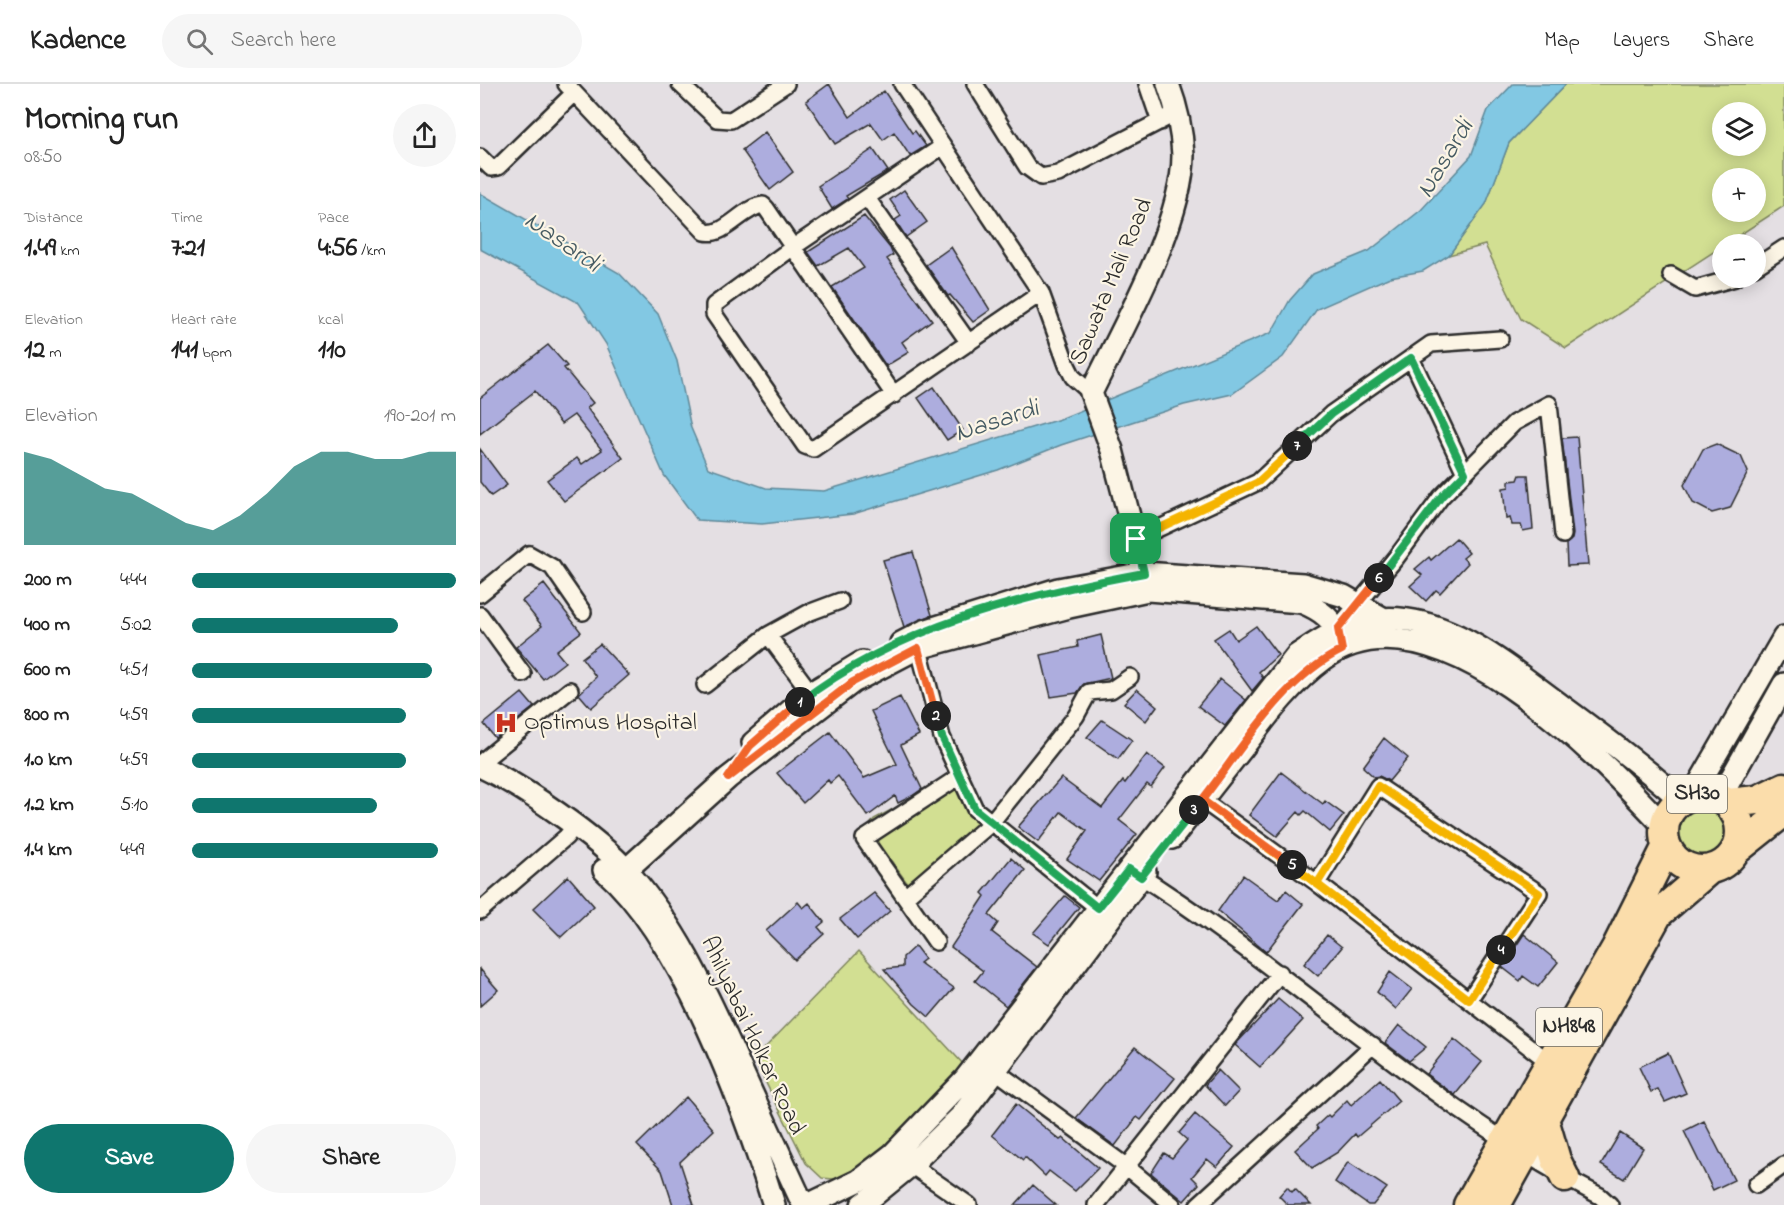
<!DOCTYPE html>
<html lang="en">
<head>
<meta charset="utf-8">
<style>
	:root { --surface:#fff; --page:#f6f6f6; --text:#222; --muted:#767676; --line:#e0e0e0; --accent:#0f766e }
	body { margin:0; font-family:"Indie Flower",sans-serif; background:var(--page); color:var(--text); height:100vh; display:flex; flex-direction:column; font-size:22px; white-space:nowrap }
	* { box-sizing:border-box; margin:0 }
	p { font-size:20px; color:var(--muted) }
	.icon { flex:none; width:33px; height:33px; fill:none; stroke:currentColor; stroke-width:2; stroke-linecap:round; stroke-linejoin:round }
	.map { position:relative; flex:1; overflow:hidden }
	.side { display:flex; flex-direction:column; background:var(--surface); width:480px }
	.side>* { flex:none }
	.controls { position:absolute; left:1232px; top:18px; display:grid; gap:12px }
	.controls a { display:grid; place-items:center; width:54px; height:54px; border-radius:50%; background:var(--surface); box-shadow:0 3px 15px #0003; font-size:30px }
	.pin { position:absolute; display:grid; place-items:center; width:51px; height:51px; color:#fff; margin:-26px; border-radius:12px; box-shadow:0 3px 9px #0006 }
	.km { position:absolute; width:30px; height:30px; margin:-15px; border-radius:50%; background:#222; color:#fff; font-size:16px; line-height:30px; text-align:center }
	.round { display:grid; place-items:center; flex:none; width:63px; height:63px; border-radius:32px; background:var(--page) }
	.summary { display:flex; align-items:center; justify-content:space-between; height:102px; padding:0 24px }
	h1 { font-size:33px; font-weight:700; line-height:45px }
	.stats { display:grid; grid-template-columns:repeat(3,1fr); gap:9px; height:102px; padding:6px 24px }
	.stats div { display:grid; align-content:center }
	.stats b { font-size:26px; font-weight:700 }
	.stats small { font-size:16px; font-weight:400 }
	.stats p { font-size:16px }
	.chart { height:168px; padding:12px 24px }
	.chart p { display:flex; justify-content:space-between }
	.chart svg { width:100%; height:108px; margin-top:6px; fill:var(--accent); opacity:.7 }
	.cta { display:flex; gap:12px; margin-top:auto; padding:12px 24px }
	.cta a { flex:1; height:69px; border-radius:36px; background:var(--accent); color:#fff; font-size:24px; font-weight:700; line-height:69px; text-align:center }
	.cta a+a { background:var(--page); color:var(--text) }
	ul { padding:0 24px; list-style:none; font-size:20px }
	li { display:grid; grid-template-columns:96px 72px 1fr; align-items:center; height:45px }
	li i { height:15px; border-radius:8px; background:var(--accent) }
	header { display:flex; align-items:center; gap:36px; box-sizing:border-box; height:84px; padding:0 30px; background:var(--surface); border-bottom:2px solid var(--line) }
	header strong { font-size:28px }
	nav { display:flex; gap:33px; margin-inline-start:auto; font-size:21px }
	.search { width:420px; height:54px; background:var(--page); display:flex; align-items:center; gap:15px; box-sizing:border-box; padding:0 21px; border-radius:33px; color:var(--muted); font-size:22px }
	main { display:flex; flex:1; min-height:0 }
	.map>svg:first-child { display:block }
</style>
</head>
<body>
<header>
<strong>Kadence</strong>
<div class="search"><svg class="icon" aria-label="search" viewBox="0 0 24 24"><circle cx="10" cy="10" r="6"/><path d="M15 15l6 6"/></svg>Search here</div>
<nav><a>Map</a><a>Layers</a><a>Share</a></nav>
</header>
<main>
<section class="side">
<div class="summary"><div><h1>Morning run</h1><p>08:50</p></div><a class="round"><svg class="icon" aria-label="share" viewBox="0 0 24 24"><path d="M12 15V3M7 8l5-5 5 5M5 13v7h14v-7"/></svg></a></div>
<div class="stats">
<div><p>Distance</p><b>1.49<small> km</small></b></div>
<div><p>Time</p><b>7:21</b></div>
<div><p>Pace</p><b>4:56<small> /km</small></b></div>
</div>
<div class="stats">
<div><p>Elevation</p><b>12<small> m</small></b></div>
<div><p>Heart rate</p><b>141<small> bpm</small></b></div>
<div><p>kcal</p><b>110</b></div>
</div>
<div class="chart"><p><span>Elevation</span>190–201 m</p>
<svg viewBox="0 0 160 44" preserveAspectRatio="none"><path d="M0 44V6L10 9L20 15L30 21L40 23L50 29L60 35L70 38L80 32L90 23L100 12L110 6L120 6L130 9L140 9L150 6L160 6V44z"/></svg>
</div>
<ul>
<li><b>200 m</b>4:44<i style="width:100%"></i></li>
<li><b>400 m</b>5:02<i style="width:78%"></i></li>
<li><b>600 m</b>4:51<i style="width:91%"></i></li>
<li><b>800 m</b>4:59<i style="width:81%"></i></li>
<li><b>1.0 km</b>4:59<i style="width:81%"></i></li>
<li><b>1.2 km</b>5:10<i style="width:70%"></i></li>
<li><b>1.4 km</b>4:49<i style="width:93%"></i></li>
</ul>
<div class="cta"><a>Save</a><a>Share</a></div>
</section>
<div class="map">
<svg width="1304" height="1121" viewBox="0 0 1304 1121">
	<rect width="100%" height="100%" fill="#e4dfe3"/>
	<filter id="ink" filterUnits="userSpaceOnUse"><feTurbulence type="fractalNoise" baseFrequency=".0167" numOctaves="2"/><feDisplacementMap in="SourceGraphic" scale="12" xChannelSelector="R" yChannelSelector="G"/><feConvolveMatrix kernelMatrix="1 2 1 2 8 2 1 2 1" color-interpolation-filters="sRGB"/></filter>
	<g filter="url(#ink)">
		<path fill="#d2df92" stroke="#7e855e" stroke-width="1.5" fill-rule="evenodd" d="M 1086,0 L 1304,0 L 1304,122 L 1086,264 L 1041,235 L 1005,161 L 969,171 L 1006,120 L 1029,59 ZM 1242,28 L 1275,28 L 1275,62 L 1242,62 ZM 1242,94 L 1275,94 L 1275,128 L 1242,128 Z
			M 458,701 L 480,704 L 500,746 L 430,803 L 410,775 L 381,753 L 394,735 Z
			M1199 749a25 25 0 1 1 50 0a25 25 0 1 1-50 0Z
			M 379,867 L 485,982 L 390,1079 L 364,1096 L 342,1094 L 326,1079 L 274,975 Z"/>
		<path fill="#82c8e3" stroke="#5f8999" stroke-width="1.5" d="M 1033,0 L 1086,0 L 1029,59 L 1006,120 L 969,171 L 943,187 L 910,193 L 837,225 L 803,273 L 752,310 L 704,321 L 581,361 L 518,386 L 373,430 L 282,440 L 217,436 L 184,391 L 126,260 L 99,219 L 0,165 L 0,109 L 139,189 L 178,230 L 197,277 L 211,344 L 228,384 L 286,404 L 344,407 L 580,335 L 791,249 L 810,216 L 833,190 L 889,167 L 941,126 L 991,72 L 1008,26 Z"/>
		<path fill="#adadde" stroke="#2b2b2b" stroke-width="1.5" d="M 349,0 L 370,33 L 404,7 L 432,49 L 435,47 L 446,62 L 430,72 L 414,48 L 403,56 L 391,39 L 355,60 L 326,17 Z
			M 285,48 L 313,88 L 290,106 L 262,66 Z
			M 393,65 L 408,87 L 366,112 L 368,115 L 352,125 L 338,102 Z
			M 424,106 L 447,138 L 426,153 L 415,136 L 421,132 L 410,116 Z
			M 384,132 L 410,164 L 413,171 L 407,175 L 452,236 L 422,258 L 429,268 L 406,282 L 352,203 L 384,184 L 369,164 L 338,182 L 328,168 Z
			M 471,163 L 510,226 L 493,238 L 470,211 L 468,212 L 446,181 Z
			M 68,261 L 87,282 L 84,284 L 113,319 L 107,324 L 143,374 L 84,417 L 67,396 L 97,374 L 102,380 L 122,366 L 94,331 L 81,340 L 55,307 L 0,350 L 0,314 Z
			M 454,303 L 483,346 L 467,356 L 438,314 Z
			M 1097,353 L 1108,481 L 1087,482 L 1086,460 L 1092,455 L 1093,450 L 1082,354 Z
			M 1236,360 L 1261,372 L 1268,388 L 1250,424 L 1232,429 L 1213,419 L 1204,401 L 1223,365 Z
			M 0,365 L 27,401 L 11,412 L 0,398 Z
			M 1040,391 L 1048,391 L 1053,445 L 1043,447 L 1041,441 L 1032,441 L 1030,434 L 1026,435 L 1023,404 L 1029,403 L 1029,397 L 1038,396 Z
			M 976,454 L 989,469 L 983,474 L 988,479 L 960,509 L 956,506 L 946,517 L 930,502 L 942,491 L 935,485 L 949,473 L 951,476 Z
			M 433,468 L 452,531 L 424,543 L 403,476 Z
			M 64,500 L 101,548 L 76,567 L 85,578 L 63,595 L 36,563 L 62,542 L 42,517 Z
			M 776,542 L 798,571 L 779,588 L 783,594 L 772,607 L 734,555 L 749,545 L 756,556 Z
			M 621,551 L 631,594 L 604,600 L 597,609 L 571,613 L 561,571 L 598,563 L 597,557 Z
			M 120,560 L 149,591 L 111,624 L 99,610 L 116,593 L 102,574 Z
			M 740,595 L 766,616 L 745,642 L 718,622 Z
			M 657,605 L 677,622 L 666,637 L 644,619 Z
			M 42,609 L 54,623 L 15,654 L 4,640 Z
			M 420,613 L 439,651 L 421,661 L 442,705 L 432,712 L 418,719 L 415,712 L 388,732 L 358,692 L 350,699 L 348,696 L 323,719 L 297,689 L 350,648 L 384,694 L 417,680 L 391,627 Z
			M 622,636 L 652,656 L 638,675 L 607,653 Z
			M 904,654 L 928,674 L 909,697 L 899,692 L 894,693 L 883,683 Z
			M 667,670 L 685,684 L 671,703 L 667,700 L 639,736 L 657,750 L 619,797 L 587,775 L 607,747 L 581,728 L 558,758 L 538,743 L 581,694 L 622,724 L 643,697 L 645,699 Z
			M 801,688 L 843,720 L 845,717 L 864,731 L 850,748 L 825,727 L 821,731 L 818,728 L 797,752 L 769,731 Z
			M 531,774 L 545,786 L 509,831 L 518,839 L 512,848 L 557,883 L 526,922 L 495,897 L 503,887 L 471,863 L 505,812 L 502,809 Z
			M 763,791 L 798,816 L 806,806 L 823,820 L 786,868 L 738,827 Z
			M 88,792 L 114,822 L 81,853 L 53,825 Z
			M 394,809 L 410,827 L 377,855 L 360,835 Z
			M 585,812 L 599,823 L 569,860 L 553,849 Z
			M 318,818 L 323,824 L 329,819 L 344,838 L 338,843 L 344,850 L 315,876 L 286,847 Z
			M 1044,850 L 1078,878 L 1058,903 L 1043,892 L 1040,897 L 1022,883 Z
			M 847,851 L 862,863 L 838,892 L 824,880 Z
			M 435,862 L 445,875 L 440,879 L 474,904 L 449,933 L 434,920 L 404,885 L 423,883 L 423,873 Z
			M 0,885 L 18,906 L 0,922 Z
			M 910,888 L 932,905 L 916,925 L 897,908 Z
			M 798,915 L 823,936 L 780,983 L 755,961 Z
			M 919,941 L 946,963 L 929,977 L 905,959 Z
			M 974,955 L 1002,978 L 975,1011 L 946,990 Z
			M 655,963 L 695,994 L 661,1036 L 657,1033 L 635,1062 L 596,1034 Z
			M 1188,969 L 1206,1009 L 1185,1018 L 1178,1005 L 1171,1008 L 1159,983 Z
			M 738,986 L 759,1007 L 745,1022 L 725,1001 Z
			M 900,995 L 919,1017 L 877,1053 L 875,1050 L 858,1068 L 832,1084 L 815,1066 L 838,1045 L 836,1042 L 848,1031 L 850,1033 L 867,1016 L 871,1021 Z
			M 206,1013 L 234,1046 L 200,1078 L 214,1121 L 193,1121 L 182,1087 L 157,1061 Z
			M 536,1020 L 580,1056 L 583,1054 L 618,1084 L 595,1107 L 569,1087 L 565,1092 L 545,1073 L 543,1076 L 512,1051 Z
			M 715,1030 L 754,1063 L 737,1083 L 727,1075 L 712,1093 L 719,1100 L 704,1117 L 671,1089 L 684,1069 L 692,1074 L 707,1056 L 699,1049 Z
			M 1224,1037 L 1254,1096 L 1233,1106 L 1204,1047 Z
			M 1140,1049 L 1163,1064 L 1144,1095 L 1121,1081 Z
			M 868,1078 L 907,1104 L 893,1121 L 888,1121 L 855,1098 Z
			M 553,1101 L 576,1121 L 535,1121 Z
			M 807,1103 L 812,1108 L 815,1105 L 831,1121 L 808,1121 L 799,1112 Z"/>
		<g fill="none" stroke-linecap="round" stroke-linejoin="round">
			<g stroke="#2b2b2b" stroke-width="20">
				<path id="street" d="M 86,0 L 225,148 C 245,153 263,123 283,121 L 286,124 L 414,311
					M 200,0 L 237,35 L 251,36 L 306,0
					M 422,0 L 561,209 L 587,281 L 593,293 L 611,309
					M 495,0 L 547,83 L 561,93 L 578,90 L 698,28
					M 667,0 L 680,38
					M 463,62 L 312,164 L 234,221 L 234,230 L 325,362 L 333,365 L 561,209
					M 0,73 L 11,84 L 18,83 L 94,9
					M 387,114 L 489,259
					M 1275,183 L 1304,164
					M 1191,191 L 1215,205 L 1255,194
					M 931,274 L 951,260 L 1020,255
					M 656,455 L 778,398 L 851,330 L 931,274 L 985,389
					M 0,510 L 49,470 L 72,483 L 103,528
					M 0,531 L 43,590
					M 857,545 L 916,474 L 961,413 L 1034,339 L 1069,320 L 1083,451
					M 288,551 L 328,529 L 360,517
					M 436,554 L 462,653 L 495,725 L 618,824
					M 225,601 L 288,551 L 331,609
					M 0,679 L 90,606
					M 722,716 L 837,799 L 1069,978
					M 654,788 C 814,888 951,1026 1120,1112 L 1130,1121
					M 837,799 L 898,702 L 1059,809 L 989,916
					M 425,813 L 510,740 L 596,632 L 609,608 L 631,606 L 650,593
					M 0,827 L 86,753 L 95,742
					M 456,858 L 384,755 L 480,692
					M 516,987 L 647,1083 L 693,1121
					M 431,1081 L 489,1121
					M 1276,1101 L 1304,1081
					M 616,1121 L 800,889
					M 718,1121 L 893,961"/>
			</g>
			<g stroke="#2b2b2b" stroke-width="26">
				<path id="secondary" d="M 667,502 L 632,366 L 611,309 C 641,247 703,139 703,71 C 702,46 697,24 688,0
					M 421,559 L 444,547 L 578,505 L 664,489 L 823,500 L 864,512 L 906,536
					M 273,659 L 331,609 L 382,578
					M 0,682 C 42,702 117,753 147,787 C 195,841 224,903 253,967 C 275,1017 298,1066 321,1116
					M 1213,710 L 1304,553
					M 1240,714 L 1304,600
					M 692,754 C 715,725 738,695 762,665 C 787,632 810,600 844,575 C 952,497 1117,671 1184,742
					M 124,786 C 203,855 263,1022 294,1121
					M 135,796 L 248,694 L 373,598 L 438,564 L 589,523 L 668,506 L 821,518 C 841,526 856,536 860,558
					M 330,1120 L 378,1097 L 413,1070 L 485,995 L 817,571 C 839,557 860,542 886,537 C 959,521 1028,583 1082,622 C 1123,652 1163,682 1201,716
					M 382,1121 L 431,1081 L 481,1032 L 665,788"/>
			</g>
			<g stroke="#2b2b2b" stroke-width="33">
				<path id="highway" d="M1184 748a38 38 0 1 1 76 0a38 38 0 1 1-76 0Z
					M 1248,719 L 1277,716 L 1304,703
					M 1255,767 L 1304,728
					M 1064,1035 L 1076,1076 L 1085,1094
					M 988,1121 L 1136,864 L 1186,764
					M 1016,1121 L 1178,830 L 1229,786"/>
			</g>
			<use href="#street" stroke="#fcf5e5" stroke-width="15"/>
			<use href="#secondary" stroke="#fcf5e5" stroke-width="21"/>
			<use href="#highway" stroke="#fbddab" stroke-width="28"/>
		</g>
	</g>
	<g fill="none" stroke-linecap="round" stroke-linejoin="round" filter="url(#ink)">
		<g stroke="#fff" stroke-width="12">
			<path id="split-1" d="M 320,618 C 418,542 544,511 664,489 L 656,455"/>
		</g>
		<g stroke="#fff" stroke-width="12">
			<path id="split-2" d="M 320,618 L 270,662 L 248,694 L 373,598 L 438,564 L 456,632"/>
		</g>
		<g stroke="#fff" stroke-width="12">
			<path id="split-3" d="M 456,632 L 462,653 L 495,725 L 618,824 L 649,785 L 661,793 L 714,726"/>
		</g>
		<g stroke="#fff" stroke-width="12">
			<path id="split-4" d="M 714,726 L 722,716 L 837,800 L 989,916 L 1021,866"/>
		</g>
		<g stroke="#fff" stroke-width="12">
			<path id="split-5" d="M 812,781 L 837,800 L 898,702 L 1059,809 L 1021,866"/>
		</g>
		<g stroke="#fff" stroke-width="12">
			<path id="split-6" d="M 812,781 L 722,716 C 762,665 802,595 862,566 L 858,545 L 899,494"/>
		</g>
		<g stroke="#fff" stroke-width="12">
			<path id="split-7" d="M 817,362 L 851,330 L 931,274 L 985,389 L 961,413 L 899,494"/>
		</g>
		<g stroke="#fff" stroke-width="12">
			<path id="split-8" d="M 656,455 L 778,398 L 817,362"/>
		</g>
		<use href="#split-1" stroke="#22a559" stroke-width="8"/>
		<use href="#split-2" stroke="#f0652b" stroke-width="8"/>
		<use href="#split-3" stroke="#22a559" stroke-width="8"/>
		<use href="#split-4" stroke="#f5b400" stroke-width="8"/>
		<use href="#split-5" stroke="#f5b400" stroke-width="8"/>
		<use href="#split-6" stroke="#f0652b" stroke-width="8"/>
		<use href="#split-7" stroke="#22a559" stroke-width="8"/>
		<use href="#split-8" stroke="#f5b400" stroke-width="8"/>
	</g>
	<defs>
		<g id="hospital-bare" transform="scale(1.8)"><path d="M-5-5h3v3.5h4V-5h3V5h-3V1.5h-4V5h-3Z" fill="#c8321e" stroke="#fcf5e5" stroke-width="2.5" paint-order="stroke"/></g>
	</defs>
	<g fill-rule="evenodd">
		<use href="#hospital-bare" x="26" y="639"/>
	</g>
	<g text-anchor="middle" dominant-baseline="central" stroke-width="4.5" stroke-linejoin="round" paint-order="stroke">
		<g fill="#fcf5e5" stroke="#6a6863" stroke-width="1.5">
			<rect x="1187" y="691" width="60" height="38" rx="4.5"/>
			<rect x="1056" y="924" width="66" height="38" rx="4.5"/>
		</g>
		<g font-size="22" font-weight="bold" fill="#2b2b2b">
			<text x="1217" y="710">SH30</text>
			<text x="1089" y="943">NH848</text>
		</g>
		<g font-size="24" fill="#2b2b2b" stroke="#fcf5e5">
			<text transform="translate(632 198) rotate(-67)">Sawata Mali Road</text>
			<text transform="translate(272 952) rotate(65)">Ahilyabai Holkar Road</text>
		</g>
		<g font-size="24" fill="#2b2b2b" stroke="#fcf5e5" text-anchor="start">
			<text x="44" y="639">Optimus Hospital</text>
		</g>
		<g font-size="26" font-style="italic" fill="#455a62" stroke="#fcf5e5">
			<text transform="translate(966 75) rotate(-59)">Nasardi</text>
			<text transform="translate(82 159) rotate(35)">Nasardi</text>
			<text transform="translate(517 338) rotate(-18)">Nasardi</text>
		</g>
	</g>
</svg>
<div class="controls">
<a><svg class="icon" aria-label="layers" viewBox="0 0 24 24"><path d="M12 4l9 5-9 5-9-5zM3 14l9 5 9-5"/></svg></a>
<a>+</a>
<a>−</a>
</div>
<div class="pin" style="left:656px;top:455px;background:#1e9e55"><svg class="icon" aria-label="arrive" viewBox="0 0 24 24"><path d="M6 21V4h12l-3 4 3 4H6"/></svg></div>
<b class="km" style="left:320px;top:618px">1</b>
<b class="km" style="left:456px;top:632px">2</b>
<b class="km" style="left:714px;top:726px">3</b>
<b class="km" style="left:1021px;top:866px">4</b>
<b class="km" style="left:812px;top:781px">5</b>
<b class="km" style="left:899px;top:494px">6</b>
<b class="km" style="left:817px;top:362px">7</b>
</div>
</main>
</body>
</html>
